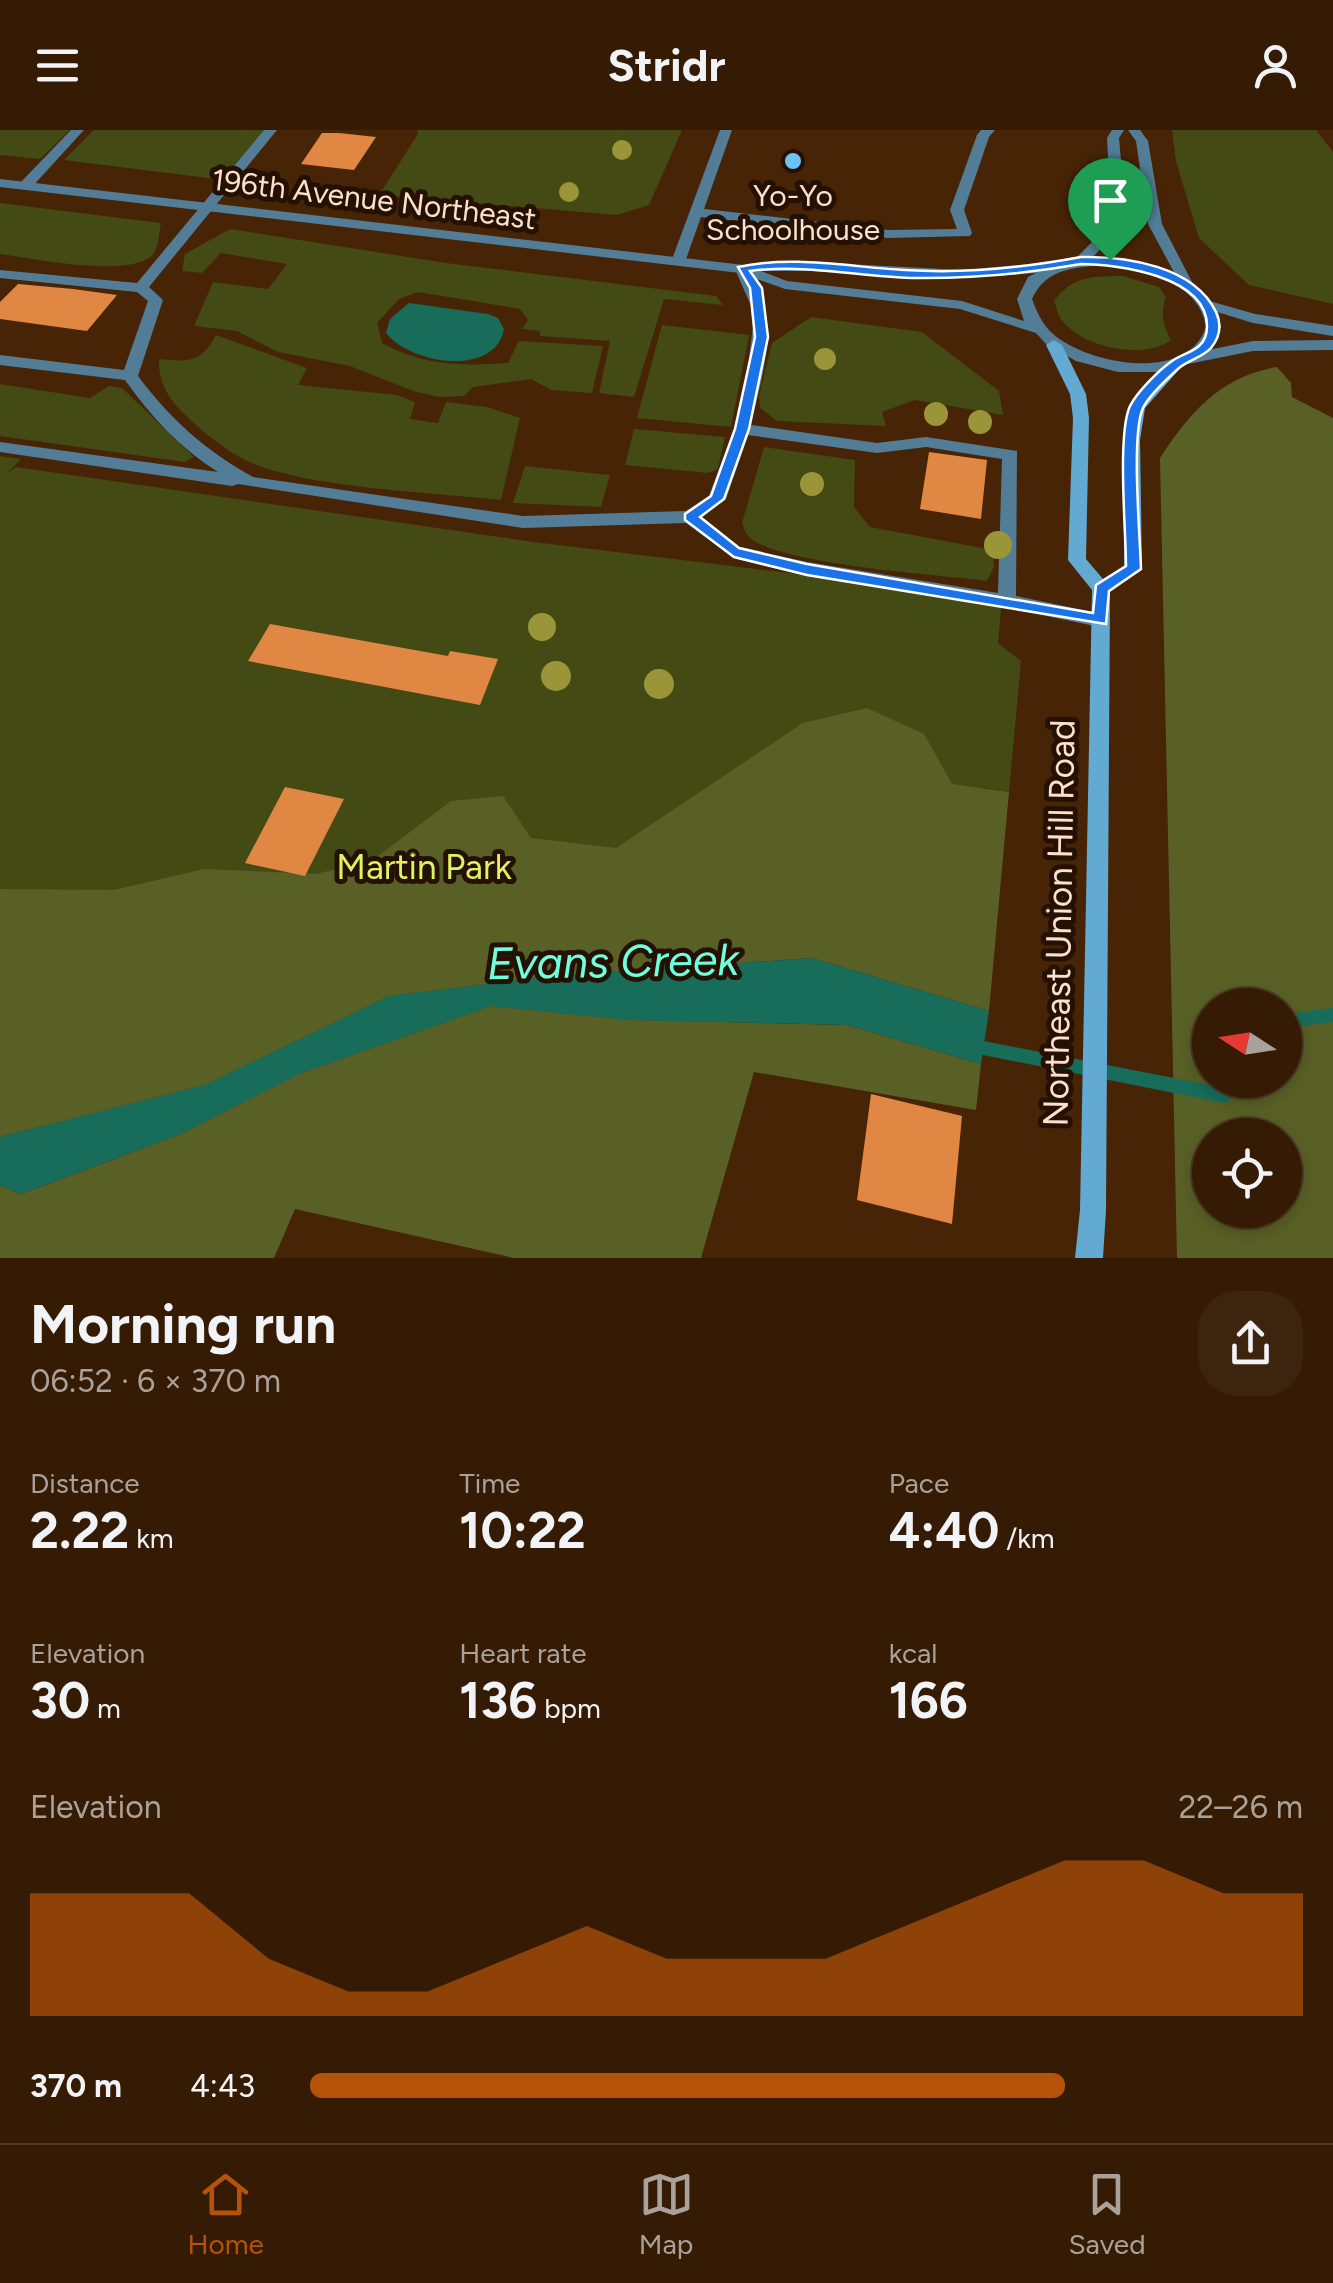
<!DOCTYPE html>
<html lang="en">
<head>
<meta charset="utf-8">
<style>
	:root { --surface:#351b04; --page:#3d240e; --text:#f1f3f6; --muted:#aaa19a; --line:#4f3926; --accent:#b45309 }
	body { margin:0; font-family:Figtree,sans-serif; background:var(--page); color:var(--text); height:100vh; display:flex; flex-direction:column; font-size:38px; white-space:nowrap }
	* { box-sizing:border-box; margin:0 }
	p { font-size:32px; color:var(--muted) }
	.icon { flex:none; width:55px; height:55px; fill:none; stroke:currentColor; stroke-width:2; stroke-linecap:round; stroke-linejoin:round }
	.map { position:relative; height:1128px; overflow:hidden }
	.sheet { display:flex; flex-direction:column; background:var(--surface); flex:1 }
	.sheet>* { flex:none }
	.needle { width:65px; rotate:282deg }
	.controls { position:absolute; left:1192px; top:858px; display:grid; gap:20px }
	.controls a { display:grid; place-items:center; width:110px; height:110px; border-radius:50%; background:var(--surface); box-shadow:0 5px 15px #0003,0 0 0 2px var(--line); font-size:50px }
	.pin { position:absolute; display:grid; place-items:center; width:85px; height:85px; color:#fff; margin:-102px -42px; border-radius:50% 50% 50% 0; rotate:-45deg; box-shadow:0 0 10px #0007 }
	.pin .icon { rotate:45deg }
	.round { display:grid; place-items:center; flex:none; width:105px; height:105px; border-radius:40px; background:var(--page) }
	.head { display:flex; align-items:center; justify-content:space-between; height:170px; padding:0 30px }
	h1 { font-size:55px; font-weight:700; line-height:75px }
	.stats { display:grid; grid-template-columns:repeat(3,1fr); gap:15px; height:170px; padding:10px 30px }
	.stats div { display:grid; align-content:center }
	.stats b { font-size:50px; font-weight:700 }
	.stats small { font-size:28px; font-weight:400 }
	.stats p { font-size:28px }
	.chart { height:280px; padding:20px 30px }
	.chart p { display:flex; justify-content:space-between }
	.chart svg { width:100%; height:180px; margin-top:10px; fill:var(--accent); opacity:.7 }
	ul { padding:0 30px; list-style:none; font-size:32px }
	li { display:grid; grid-template-columns:160px 120px 1fr; align-items:center; height:75px }
	li i { height:25px; border-radius:12px; background:var(--accent) }
	header { display:flex; justify-content:space-between; align-items:center; height:130px; padding:0 30px; background:var(--surface); font-size:45px; font-weight:700 }
	.menu { display:flex; justify-content:space-around; align-items:center; height:140px; border-top:2px solid var(--line); background:var(--surface); font-size:28px; color:var(--muted) }
	.menu a { display:grid; justify-items:center; gap:5px }
	.menu .active { color:var(--accent) }
	.map>svg:first-child { display:block }
</style>
</head>
<body>
<header><svg class="icon" aria-label="menu" viewBox="0 0 24 24"><path d="M4 6h16M4 12h16M4 18h16"/></svg>Stridr<svg class="icon" aria-label="person" viewBox="0 0 24 24"><circle cx="12" cy="8" r="4"/><path d="M4 21q1-7 8-7t8 7"/></svg></header>
<div class="map">
<svg width="1333" height="1128" viewBox="0 0 1333 1128">
	<rect width="100%" height="100%" fill="#472406"/>
	<path fill="#444a13" d="M 0,0 L 70,0 L 40,29 L 0,25 Z
		M 94,0 L 265,0 L 224,50 L 64,30 Z
		M 417,0 L 682,0 L 649,75 L 617,85 L 379,65 L 418,4 Z
		M 1172,0 L 1316,0 L 1333,22 L 1333,174 L 1249,155 L 1199,108 L 1176,31 Z
		M 0,73 L 161,93 C 159,101 159,116 154,123 C 135,150 31,128 0,124 Z
		M 230,99 L 446,133 L 716,166 L 723,175 L 664,169 L 634,267 L 599,263 L 610,211 L 540,206 L 540,201 L 522,199 L 528,190 L 520,179 L 418,162 L 399,169 L 377,193 L 382,213 C 425,236 460,236 508,233 L 519,211 L 603,216 L 592,263 L 551,260 L 531,249 L 473,257 L 464,266 L 439,267 L 413,261 L 350,236 L 278,222 L 237,201 L 194,196 L 213,152 L 268,159 L 287,134 L 221,123 L 202,143 L 182,141 L 185,124 Z
		M 1123,146 L 1159,157 L 1166,167 C 1160,182 1163,195 1171,210 C 1144,230 1086,218 1064,193 C 1058,187 1057,178 1054,171 C 1072,146 1094,146 1123,146 Z
		M 811,187 L 922,202 L 999,261 L 1003,285 L 915,270 L 882,282 L 886,296 L 777,291 L 760,278 L 759,266 L 772,213 Z
		M 662,195 L 749,205 L 731,297 L 637,288 Z
		M 216,205 L 307,238 L 298,255 L 397,265 L 415,272 L 410,289 L 438,293 L 446,272 L 487,277 L 520,288 L 501,370 C 433,362 300,358 243,329 C 226,320 208,306 194,293 C 173,275 158,257 159,229 C 189,232 201,233 216,205 Z
		M 0,254 L 90,268 L 109,256 L 122,258 L 194,327 L 185,332 L 0,306 Z
		M 634,299 L 725,307 L 718,339 L 708,343 L 625,335 Z
		M 764,317 L 855,330 L 854,377 L 870,397 L 993,420 L 994,437 L 987,451 C 942,445 778,435 749,407 C 745,403 744,398 742,393 Z
		M 0,326 L 21,329 L 6,344 L 16,337 L 534,412 L 1002,469 L 998,513 L 1021,531 L 1009,662 L 984,658 L 750,833 L 666,1128 L 0,987 Z
		M 525,336 L 610,345 L 601,377 L 513,373 Z"/>
	<path fill="#596025" fill-rule="evenodd" d="M 1277,237 L 1291,253 L 1292,267 L 1333,288 L 1333,1128 L 1177,1128 L 1160,328 C 1190,282 1221,246 1277,237 ZM 1285,875 L 1285,950 L 1210,950 L 1210,875 ZM 1285,1005 L 1285,1080 L 1210,1080 L 1210,1005 Z
		M 867,578 L 924,604 L 952,654 L 1009,662 L 989,881 L 812,828 L 561,845 L 389,866 L 205,955 L 0,1007 L 0,759 L 114,760 L 204,739 L 316,744 L 373,730 L 451,671 L 503,666 L 531,708 L 616,718 L 803,593 Z
		M 491,876 L 629,890 L 847,895 L 981,934 L 976,980 L 754,942 L 701,1128 L 514,1128 L 295,1079 L 274,1128 L 0,1128 L 0,1055 L 21,1064 L 181,1004 L 299,944 Z"/>
	<path fill="#186c5a" d="M 409,173 L 488,184 L 498,188 L 504,199 C 495,248 410,234 386,203 L 390,189 Z
		M 812,828 L 989,881 L 981,934 L 847,895 L 629,890 L 491,876 L 299,944 L 181,1004 L 21,1064 L 0,1055 L 0,1007 L 205,955 L 389,866 L 561,845 Z"/>
	<g fill="none" stroke-linecap="round" stroke-linejoin="round">
		<path fill="#186c5a" fill-rule="evenodd" d="M 1333,878 L 1333,892 L 1285,898 L 1285,884 Z
			M 968,908 L 1220,957 L 1224,950 L 1240,950 L 1230,970 L 1224,973 L 968,922 L 963,920 L 960,915 L 963,910 Z"/>
	</g>
	<path fill="#e08743" d="M 322,3 L 339,3 L 376,7 L 354,40 L 301,34 Z
		M 18,154 L 73,159 L 117,165 L 87,201 L 0,189 L 0,172 Z
		M 929,322 L 987,330 L 981,389 L 920,379 Z
		M 270,494 L 448,526 L 450,521 L 498,529 L 480,575 L 248,531 Z
		M 285,657 L 344,669 L 305,746 L 245,733 Z
		M 871,964 L 962,986 L 952,1094 L 857,1070 Z"/>
	<g fill="none" stroke-linecap="round" stroke-linejoin="round">
		<path fill="#537d97" fill-rule="evenodd" d="M 264,0 L 277,0 L 149,157 L 163,170 L 138,246 C 170,289 206,321 253,347 L 523,386 L 686,381 L 709,366 L 734,299 L 748,237 L 753,196 L 751,176 L 735,139 L 742,135 L 747,136 C 782,190 764,237 751,295 L 877,313 L 926,307 L 1017,321 L 1016,466 L 1107,485 L 1110,490 L 1107,495 L 1100,497 L 1007,478 L 807,446 L 734,428 L 686,393 L 523,398 L 238,354 L 232,356 L 0,322 L 0,312 L 218,342 C 180,318 151,287 125,250 L 0,235 L 0,225 L 124,240 L 148,171 L 137,162 L 0,148 L 0,140 L 137,153 ZM 748,305 L 877,323 L 926,317 L 1002,329 L 998,463 L 807,432 L 740,417 L 702,387 L 726,369 Z
			M 720,0 L 732,0 L 704,79 L 888,100 L 957,99 L 950,80 L 977,5 L 981,0 L 995,0 L 989,7 L 964,80 L 972,103 L 970,106 L 888,108 L 701,87 L 685,132 L 673,135 L 671,132 Z"/>
		<path fill="#537d97" fill-rule="evenodd" d="M 71,0 L 84,0 L 30,59 L 20,59 L 20,53 Z
			M 1206,170 L 1255,184 L 1333,196 L 1333,206 L 1253,193 L 1201,177 L 1199,174 Z
			M 1333,210 L 1333,220 L 1253,221 L 1188,234 L 1180,229 L 1188,224 L 1253,211 Z"/>
		<path fill="#537d97" fill-rule="evenodd" d="M 1112,0 L 1124,0 L 1119,8 C 1123,58 1131,89 1092,128 L 1120,128 L 1175,144 L 1148,94 L 1136,11 L 1128,0 L 1140,0 L 1148,11 L 1162,94 L 1193,154 L 1209,168 L 1219,184 L 1221,197 L 1207,221 L 1180,236 L 1158,242 L 1118,242 L 1076,231 L 1046,214 L 1036,203 L 960,179 L 785,159 L 740,143 L 0,57 L 0,49 L 744,135 L 790,131 L 962,140 L 1074,130 L 1091,113 L 1106,89 L 1110,62 L 1107,8 ZM 1110,134 C 1146,141 1200,153 1206,197 C 1188,252 1095,235 1058,208 C 1044,198 1038,185 1032,169 C 1047,136 1078,138 1110,134 ZM 761,141 L 810,141 L 945,149 L 1036,143 L 1028,147 L 1017,169 L 1024,191 L 962,171 L 787,151 Z"/>
		<path fill="#63aad2" fill-rule="evenodd" d="M 1054,210 L 1062,215 L 1086,264 L 1089,288 L 1086,429 L 1103,449 L 1124,436 L 1124,310 L 1129,277 L 1170,231 L 1182,231 L 1184,234 L 1145,278 L 1140,310 L 1142,439 L 1110,462 L 1106,1080 L 1103,1128 L 1075,1128 L 1080,1080 L 1092,460 L 1068,430 L 1073,288 L 1070,264 L 1046,215 Z"/>
	</g>
	<g fill="#9b9539">
		<circle cx="622" cy="20" r="10"/>
		<circle cx="569" cy="62" r="10"/>
		<circle cx="825" cy="229" r="11"/>
		<circle cx="936" cy="284" r="12"/>
		<circle cx="980" cy="292" r="12"/>
		<circle cx="812" cy="354" r="12"/>
		<circle cx="998" cy="415" r="14"/>
		<circle cx="542" cy="497" r="14"/>
		<circle cx="556" cy="546" r="15"/>
		<circle cx="659" cy="554" r="15"/>
	</g>
	<path fill="#1a73e8" stroke="#fff" stroke-width="2.5" fill-rule="evenodd" d="M 1081,127 C 1126,126 1194,136 1216,182 C 1222,195 1220,207 1211,218 C 1203,227 1189,230 1179,238 C 1169,247 1149,265 1143,278 C 1131,304 1140,405 1141,439 L 1109,461 L 1106,494 L 807,445 L 734,427 L 685,390 L 685,384 L 711,366 L 735,299 L 755,207 L 750,158 L 738,137 C 794,125 848,137 905,140 C 965,144 1022,138 1081,127 ZM 1081,134 C 1117,134 1207,146 1207,196 C 1207,204 1205,211 1199,216 C 1191,223 1180,225 1172,231 C 1159,240 1137,262 1130,276 C 1117,304 1126,401 1126,436 L 1096,455 L 1093,483 L 807,434 L 739,418 L 700,387 L 724,369 L 749,299 L 768,207 L 762,158 L 750,141 C 805,134 856,146 911,148 C 969,149 1024,144 1081,134 Z"/>
	<circle fill="#6dc2f3" stroke="#241103" stroke-width="4" cx="793" cy="31" r="10"/>
	<g text-anchor="middle" dominant-baseline="central" stroke-width="10" stroke-linejoin="round" paint-order="stroke">
		<g font-size="30" fill="#fde0cc" stroke="#241103">
			<text x="793" y="65">Yo-Yo<tspan x="793" dy="34">Schoolhouse</tspan></text>
		</g>
		<g font-size="30" fill="#fde0cc" stroke="#241103">
			<text transform="translate(374 69) rotate(7)">196th Avenue Northeast</text>
		</g>
		<g font-size="35" fill="#e0f162" stroke="#241103">
			<text x="424" y="737">Martin Park</text>
		</g>
		<g font-size="35" fill="#fde0cc" stroke="#241103">
			<text transform="translate(1059 793) rotate(-89)">Northeast Union Hill Road</text>
		</g>
		<g font-size="45" font-style="italic" fill="#6fffdd" stroke="#241103">
			<text transform="translate(613 831) rotate(-1)">Evans Creek</text>
		</g>
	</g>
</svg>
<div class="controls">
<a><svg class="needle" viewBox="-14 -14 28 28"><path d="M0-13l5 13h-10z" fill="#e53935"/><path d="M0 13l5-13h-10z" fill="#aaa19a"/></svg></a>
<a><svg class="icon" aria-label="locate" viewBox="0 0 24 24"><circle cx="12" cy="12" r="6"/><path d="M12 2v4M12 18v4M2 12h4M18 12h4"/></svg></a>
</div>
<div class="pin" style="left:1110px;top:130px;background:#1e9e55"><svg class="icon" aria-label="arrive" viewBox="0 0 24 24"><path d="M6 21V4h12l-3 4 3 4H6"/></svg></div>
</div>
<section class="sheet">
<div class="head"><div><h1>Morning run</h1><p>06:52 · 6 × 370 m</p></div><a class="round"><svg class="icon" aria-label="share" viewBox="0 0 24 24"><path d="M12 15V3M7 8l5-5 5 5M5 13v7h14v-7"/></svg></a></div>
<div class="stats">
<div><p>Distance</p><b>2.22<small> km</small></b></div>
<div><p>Time</p><b>10:22</b></div>
<div><p>Pace</p><b>4:40<small> /km</small></b></div>
</div>
<div class="stats">
<div><p>Elevation</p><b>30<small> m</small></b></div>
<div><p>Heart rate</p><b>136<small> bpm</small></b></div>
<div><p>kcal</p><b>166</b></div>
</div>
<div class="chart"><p><span>Elevation</span>22–26 m</p>
<svg viewBox="0 0 160 44" preserveAspectRatio="none"><path d="M0 44V14L10 14L20 14L30 30L40 38L50 38L60 30L70 22L80 30L90 30L100 30L110 22L120 14L130 6L140 6L150 14L160 14V44z"/></svg>
</div>
<ul>
<li><b>370 m</b>4:43<i style="width:76%"></i></li>
</ul>
</section>
<nav class="menu">
<a class="active"><svg class="icon" aria-label="home" viewBox="0 0 24 24"><path d="M3 11l9-7 9 7M6 9v11h12V9"/></svg>Home</a>
<a><svg class="icon" aria-label="map" viewBox="0 0 24 24"><path d="M3 6l6-2 6 2 6-2v14l-6 2-6-2-6 2zM9 4v14M15 6v14"/></svg>Map</a>
<a><svg class="icon" aria-label="saved" viewBox="0 0 24 24"><path d="M7 4h10v16l-5-4-5 4z"/></svg>Saved</a>
</nav>
</body>
</html>
